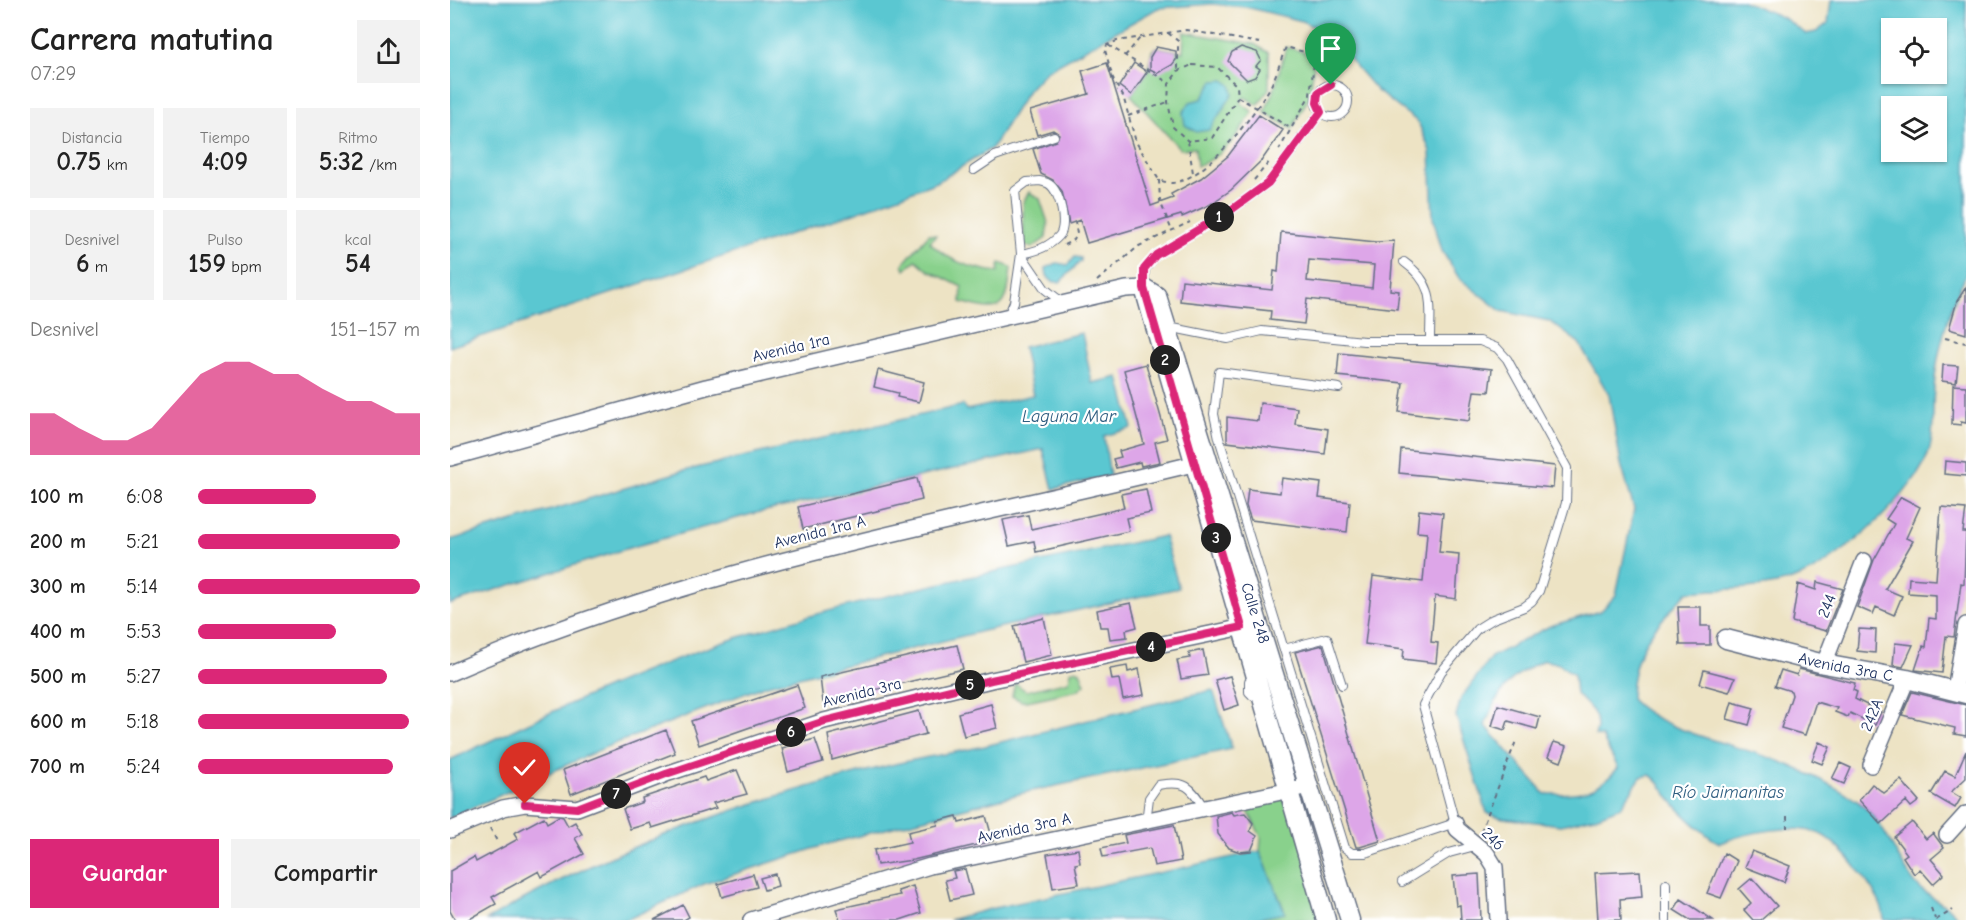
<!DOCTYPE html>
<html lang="es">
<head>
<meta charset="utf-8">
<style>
	:root { --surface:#fff; --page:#f2f2f2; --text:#222; --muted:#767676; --accent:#db2777 }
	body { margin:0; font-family:"Comic Neue",sans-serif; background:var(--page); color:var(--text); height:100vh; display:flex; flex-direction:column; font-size:22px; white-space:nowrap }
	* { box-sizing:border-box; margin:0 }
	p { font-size:20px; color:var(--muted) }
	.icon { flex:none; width:33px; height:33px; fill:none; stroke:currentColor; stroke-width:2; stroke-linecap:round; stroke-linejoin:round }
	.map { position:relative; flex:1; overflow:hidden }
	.panel { display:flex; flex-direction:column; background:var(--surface); width:450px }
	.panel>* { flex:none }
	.fabs { position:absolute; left:1431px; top:18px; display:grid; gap:12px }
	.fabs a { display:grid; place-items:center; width:66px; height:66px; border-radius:0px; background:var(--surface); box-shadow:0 2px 4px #0004; font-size:30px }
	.pin { position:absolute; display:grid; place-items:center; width:51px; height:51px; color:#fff; margin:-62px -26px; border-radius:50% 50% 50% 0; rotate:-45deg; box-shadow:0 0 6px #0007 }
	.pin .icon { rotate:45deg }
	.km { position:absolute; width:30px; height:30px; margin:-15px; border-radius:50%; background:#222; color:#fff; font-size:16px; line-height:30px; text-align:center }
	.round { display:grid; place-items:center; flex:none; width:63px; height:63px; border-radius:0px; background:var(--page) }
	.overview { display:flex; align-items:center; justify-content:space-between; height:102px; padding:0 30px }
	h1 { font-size:33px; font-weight:700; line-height:45px }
	.stats { display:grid; grid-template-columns:repeat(3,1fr); gap:9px; height:102px; padding:6px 30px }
	.stats div { display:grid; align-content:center; border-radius:0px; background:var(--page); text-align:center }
	.stats b { font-size:26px; font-weight:700 }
	.stats small { font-size:16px; font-weight:400 }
	.stats p { font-size:16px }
	.chart { height:168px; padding:12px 30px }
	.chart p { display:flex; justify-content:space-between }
	.chart svg { width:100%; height:108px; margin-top:6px; fill:var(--accent); opacity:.7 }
	.cta { display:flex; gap:12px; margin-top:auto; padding:12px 30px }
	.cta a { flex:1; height:69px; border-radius:0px; background:var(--accent); color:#fff; font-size:24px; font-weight:700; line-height:69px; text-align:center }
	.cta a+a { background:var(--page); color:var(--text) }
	ul { padding:0 30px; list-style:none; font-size:20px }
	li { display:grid; grid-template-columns:96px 72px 1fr; align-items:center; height:45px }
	li i { height:15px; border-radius:8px; background:var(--accent) }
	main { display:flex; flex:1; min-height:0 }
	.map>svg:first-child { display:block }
</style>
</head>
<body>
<main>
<section class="panel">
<div class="overview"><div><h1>Carrera matutina</h1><p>07:29</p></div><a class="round"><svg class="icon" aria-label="share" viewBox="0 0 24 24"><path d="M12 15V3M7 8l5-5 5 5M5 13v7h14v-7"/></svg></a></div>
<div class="stats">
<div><p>Distancia</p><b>0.75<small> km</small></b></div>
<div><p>Tiempo</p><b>4:09</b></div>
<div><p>Ritmo</p><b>5:32<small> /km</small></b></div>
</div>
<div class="stats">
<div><p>Desnivel</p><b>6<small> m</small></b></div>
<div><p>Pulso</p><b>159<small> bpm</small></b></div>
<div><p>kcal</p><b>54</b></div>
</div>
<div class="chart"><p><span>Desnivel</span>151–157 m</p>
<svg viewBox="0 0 160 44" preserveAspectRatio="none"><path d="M0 44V27L10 27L20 33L30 38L40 38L50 33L60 22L70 11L80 6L90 6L100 11L110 11L120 17L130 22L140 22L150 27L160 27V44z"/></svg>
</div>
<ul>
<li><b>100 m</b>6:08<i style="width:53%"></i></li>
<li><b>200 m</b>5:21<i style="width:91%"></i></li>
<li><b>300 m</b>5:14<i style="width:100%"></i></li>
<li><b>400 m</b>5:53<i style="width:62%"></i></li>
<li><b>500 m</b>5:27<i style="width:85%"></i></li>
<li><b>600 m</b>5:18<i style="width:95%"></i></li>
<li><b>700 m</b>5:24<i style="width:88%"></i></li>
</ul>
<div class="cta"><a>Guardar</a><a>Compartir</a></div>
</section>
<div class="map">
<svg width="1516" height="920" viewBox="0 0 1516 920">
	<rect width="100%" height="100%" fill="#fff"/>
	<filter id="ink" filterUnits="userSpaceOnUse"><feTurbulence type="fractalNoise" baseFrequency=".0167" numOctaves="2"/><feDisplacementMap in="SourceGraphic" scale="12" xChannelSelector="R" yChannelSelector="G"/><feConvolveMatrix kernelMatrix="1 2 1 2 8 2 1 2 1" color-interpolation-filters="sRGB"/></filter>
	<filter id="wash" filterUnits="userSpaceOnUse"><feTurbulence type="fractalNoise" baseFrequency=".008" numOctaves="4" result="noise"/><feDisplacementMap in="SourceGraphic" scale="24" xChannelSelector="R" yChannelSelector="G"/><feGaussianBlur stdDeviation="1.35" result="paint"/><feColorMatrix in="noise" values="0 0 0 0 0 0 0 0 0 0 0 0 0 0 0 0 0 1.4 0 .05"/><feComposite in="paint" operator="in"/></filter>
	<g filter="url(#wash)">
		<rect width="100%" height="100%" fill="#ede3c4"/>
		<path fill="#89d18c" stroke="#528075" stroke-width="1.5" d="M 734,32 L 804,44 L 819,53 L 819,89 L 808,105 L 794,97 L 791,103 L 803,112 C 789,133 773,158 747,166 L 745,148 L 730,149 L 681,95 L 697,72 L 702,51 L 706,47 L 733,52 Z
			M 836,47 L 865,55 L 860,95 L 842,129 L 814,112 L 823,94 Z
			M 579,192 L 590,199 L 598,223 L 596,238 L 582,248 L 574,245 L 573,202 Z
			M 479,234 L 486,235 L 480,242 C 497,261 523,269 548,272 L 550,263 L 561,267 C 557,311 553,314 511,302 L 512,287 L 478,270 L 466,260 L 455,270 L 453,264 Z
			M 626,669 L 630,671 L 635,684 L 628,690 L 577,701 L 571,701 L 562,696 L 565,683 L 576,691 L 619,681 L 621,671 Z
			M 837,795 L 877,920 L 800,920 L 835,912 L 810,851 L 811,837 L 794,803 Z"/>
		<path fill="#5ac7d1" stroke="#3a7b98" stroke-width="1.5" fill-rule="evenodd" d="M 0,0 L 1291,0 L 1334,18 L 1356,34 L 1366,32 L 1378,23 L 1381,0 L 1516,0 L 1516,275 C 1500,304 1486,355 1484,389 C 1482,408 1485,429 1480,448 C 1470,490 1389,561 1350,577 C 1315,591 1273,588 1237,592 C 1204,629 1182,647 1181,699 C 1213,733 1287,744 1331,762 C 1355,772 1382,784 1404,799 C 1434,818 1444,856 1465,883 C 1477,899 1499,902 1509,920 L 1434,920 C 1433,903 1424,893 1415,879 C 1403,863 1391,847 1374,836 C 1349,821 1295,833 1270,843 C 1259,839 1229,811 1221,800 C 1214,791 1211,782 1200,775 L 1191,777 L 1171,807 L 1148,816 L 1111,825 L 1053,818 L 1037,813 L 1006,716 L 1011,698 L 1041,657 L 1100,626 L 1151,611 L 1166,595 L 1184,509 L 1171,464 L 1159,395 L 1129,343 L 1099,321 L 1051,311 L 1009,278 L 992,251 L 983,218 L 980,151 L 968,122 L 927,91 L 878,34 L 852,21 L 796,7 L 762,4 L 708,8 L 596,71 L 578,90 L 542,148 L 487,182 L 401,214 L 0,347 ZM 1442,28 L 1486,28 L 1486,74 L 1442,74 ZM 1442,106 L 1486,106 L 1486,152 L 1442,152 ZM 1094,660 L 1109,664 L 1124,675 L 1126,694 C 1140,707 1152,716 1145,736 L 1152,737 L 1168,768 C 1145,795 1128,794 1095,794 L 1035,725 C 1051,687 1058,677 1094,660 Z
			M 774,80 L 781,85 L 783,94 L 759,130 L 746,132 L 735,125 L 733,113 L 740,102 L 752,99 L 764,81 Z
			M 625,257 L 631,258 L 631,261 L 610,282 C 600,283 596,277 596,268 L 607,263 L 618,265 Z
			M 632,333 L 642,383 L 669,377 L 682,428 L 654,436 L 660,476 L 603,489 L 593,449 L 302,514 L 179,548 L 0,604 L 0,540 L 229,472 L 513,405 L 517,410 L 583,395 L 573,347 Z
			M 714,536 L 729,588 L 533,631 L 317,685 L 156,747 L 0,818 L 0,760 C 92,716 184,672 280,640 C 421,594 569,567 714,536 Z
			M 763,690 L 782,749 L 577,792 L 378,844 L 254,884 L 176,920 L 37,920 C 162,846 304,798 445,764 C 478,756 511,752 543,744 C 616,726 689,707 763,690 Z
			M 810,851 L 835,913 L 800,920 L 499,920 L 544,908 Z"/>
		<g id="blocks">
			<path fill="#dda6e8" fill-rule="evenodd" d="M 706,47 L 726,51 L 726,60 L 722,65 L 708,73 L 700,69 L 700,57 Z
				M 791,47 L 807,52 L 811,60 L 806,66 L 810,69 L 805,77 L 797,80 L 778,61 L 782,52 Z
				M 657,63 L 701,206 L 723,198 L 721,194 L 751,178 L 778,156 L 809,115 L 833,130 L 812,160 L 781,190 L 759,205 L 732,217 L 731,215 L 637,243 L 630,220 L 619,224 L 612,191 L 603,180 L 591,174 L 583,149 L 606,141 L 609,134 L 603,130 L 587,135 L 580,111 L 639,94 L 632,71 Z
				M 684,63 L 697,72 L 681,95 L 669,86 Z
				M 831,232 L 926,242 L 944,241 L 940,290 L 949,291 L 947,309 L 857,299 L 854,324 L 820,320 L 821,311 L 730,301 L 732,280 L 822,290 L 824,271 L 828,272 ZM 859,260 L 924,265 L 922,288 L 857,281 Z
				M 1516,287 L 1516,334 L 1499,329 L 1507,301 Z
				M 889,353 L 1042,369 L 1039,392 L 1024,391 L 1019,421 L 949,412 L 953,383 L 887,376 Z
				M 696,364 L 717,439 L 705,442 L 710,462 L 691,466 L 690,462 L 666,468 L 663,459 L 671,457 L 669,451 L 694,444 L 674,370 Z
				M 1493,365 L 1508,366 L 1506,383 L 1492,381 Z
				M 428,370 L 474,382 L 469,402 L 447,397 L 448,393 L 424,387 Z
				M 1503,385 L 1516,386 L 1516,423 L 1511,422 L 1511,425 L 1502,424 Z
				M 810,403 L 847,408 L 845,424 L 878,429 L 875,454 L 777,442 L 777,417 L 808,421 Z
				M 951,449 L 1105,466 L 1103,488 L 949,473 Z
				M 1495,461 L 1516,463 L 1516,476 L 1494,474 Z
				M 467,478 L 472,500 L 353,529 L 348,507 Z
				M 832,478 L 871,483 L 869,498 L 900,502 L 897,532 L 801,520 L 796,506 L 798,489 L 830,493 Z
				M 696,489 L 701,513 L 676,518 L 679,531 L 586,552 L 584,541 L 559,546 L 553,520 L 578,515 L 581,529 L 674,508 L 671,494 Z
				M 1451,497 L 1470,507 L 1456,538 L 1463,541 L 1435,589 L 1452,596 L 1444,615 L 1426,607 L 1423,614 L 1407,607 L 1424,560 L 1444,524 L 1436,519 Z
				M 1491,507 L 1516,509 L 1513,532 L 1516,532 L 1514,584 L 1511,583 L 1504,637 L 1496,636 L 1492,673 L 1465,670 L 1473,646 L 1476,647 L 1479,618 L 1486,619 L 1486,595 L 1458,593 L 1459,578 L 1486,580 Z
				M 969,510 L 993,513 L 989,552 L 1009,554 L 1006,599 L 985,596 L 981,642 L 988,643 L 986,663 L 953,659 L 954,649 L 915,644 L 923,576 L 973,582 L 977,533 L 967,532 Z
				M 1367,582 L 1393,589 L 1376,631 L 1342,622 L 1348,584 L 1366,590 Z
				M 681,603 L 687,627 L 676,630 L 677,637 L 660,639 L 658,627 L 650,627 L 647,610 Z
				M 1228,607 L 1251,607 L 1251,626 L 1260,626 L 1260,645 L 1230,645 Z
				M 594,618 L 602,655 L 573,662 L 564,626 Z
				M 1409,629 L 1426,630 L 1425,653 L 1407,651 Z
				M 1445,643 L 1463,645 L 1453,667 L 1443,665 Z
				M 507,645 L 513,669 L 373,702 L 370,677 Z
				M 873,645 L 930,841 L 910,847 L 906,847 L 845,652 Z
				M 753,650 L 758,675 L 731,679 L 727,660 L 740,658 L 739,653 Z
				M 677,666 L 678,672 L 689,669 L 694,695 L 673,699 L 669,679 L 662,680 L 660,669 Z
				M 1349,669 L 1405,683 L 1403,690 L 1407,692 L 1405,699 L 1431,712 L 1425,725 L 1400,713 L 1398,717 L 1385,712 L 1387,708 L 1366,702 L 1355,735 L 1331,728 L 1342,695 L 1341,691 L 1325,686 L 1331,670 L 1347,675 Z
				M 1254,670 L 1285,678 L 1279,692 L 1250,684 Z
				M 780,676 L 789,705 L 774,710 L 765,680 Z
				M 347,685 L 355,708 L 249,745 L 241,721 Z
				M 1462,692 L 1516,705 L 1516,736 L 1504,734 L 1505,728 L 1452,715 Z
				M 1282,702 L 1304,708 L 1299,725 L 1277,719 Z
				M 541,704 L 547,728 L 514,736 L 508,713 Z
				M 1048,705 L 1090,717 L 1087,729 L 1058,721 L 1055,730 L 1042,726 Z
				M 469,711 L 476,734 L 382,760 L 378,735 Z
				M 216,730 L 225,753 L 121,794 L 113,770 Z
				M 365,739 L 373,762 L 338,772 L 332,748 Z
				M 1104,742 L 1117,746 L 1111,762 L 1098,757 Z
				M 1369,742 L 1380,747 L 1372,764 L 1362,760 Z
				M 1516,751 L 1516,778 L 1501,792 L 1511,798 L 1505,808 L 1481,794 L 1495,771 L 1505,776 Z
				M 1390,763 L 1401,768 L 1394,784 L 1382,779 Z
				M 287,770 L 297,794 L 263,803 L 266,808 L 202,828 L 200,823 L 180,829 L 173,809 L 193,802 L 192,798 L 254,777 L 256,781 Z
				M 1451,780 L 1469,801 L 1461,807 L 1456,801 L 1431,824 L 1409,800 L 1422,784 L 1434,793 Z
				M 782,812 L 784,815 L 795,813 L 803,823 L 800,831 L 807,836 L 801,851 L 790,852 L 779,848 L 768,834 L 766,816 Z
				M 109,816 L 113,817 L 118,826 L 125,822 L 132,834 L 125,838 L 134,854 L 92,877 L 89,871 L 42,897 L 46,904 L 18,920 L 5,920 L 0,911 L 0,871 L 24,857 L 26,862 L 68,839 L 64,833 L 94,817 L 97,823 Z
				M 507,816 L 509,823 L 536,816 L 543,841 L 463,860 L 427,865 L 424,850 L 460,842 L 458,832 L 488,825 L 487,821 Z
				M 1462,822 L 1476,839 L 1483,833 L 1494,848 L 1481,859 L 1494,874 L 1483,884 L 1470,869 L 1464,874 L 1453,857 L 1457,854 L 1444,837 Z
				M 724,825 L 731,861 L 704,866 L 700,848 L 653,857 L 651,848 L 676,843 L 674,835 Z
				M 628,849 L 630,863 L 625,864 L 629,884 L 603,888 L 597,854 Z
				M 1302,851 L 1340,866 L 1334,882 L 1295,867 Z
				M 1274,853 L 1287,861 L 1271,898 L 1257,893 Z
				M 515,869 L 522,895 L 500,900 L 495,880 L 505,878 L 503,871 Z
				M 1190,871 L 1192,897 L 1170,899 L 1171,920 L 1148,920 L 1145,873 Z
				M 303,874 L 307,887 L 272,897 L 268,884 Z
				M 325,874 L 328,886 L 314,890 L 310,878 Z
				M 1029,874 L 1031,920 L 1011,920 L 1010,905 L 1006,906 L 1003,876 Z
				M 1302,878 L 1327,906 L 1311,920 L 1303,920 L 1294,910 L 1301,903 L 1289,889 Z
				M 463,886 L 471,913 L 450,920 L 390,920 L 386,909 L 450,895 L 448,891 Z
				M 1231,899 L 1263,920 L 1240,920 L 1224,910 Z
				M 233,905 L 239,917 L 234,920 L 204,920 Z"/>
		</g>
	</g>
	<g filter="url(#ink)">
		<use href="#blocks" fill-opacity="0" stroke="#646e82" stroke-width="1.5"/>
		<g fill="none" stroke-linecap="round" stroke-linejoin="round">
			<g stroke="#646e82" stroke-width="10">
				<path id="service" d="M866 101a16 16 0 1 1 32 0a16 16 0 1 1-32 0Z
					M 524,170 L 545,156 L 604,136
					M 590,181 C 593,182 596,182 599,184 C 610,191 618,226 609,236 C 599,247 584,252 571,254 L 565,191 L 577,182 Z
					M 954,262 C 986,285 980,304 980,340
					M 694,288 L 695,269 L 706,255 L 781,210 L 818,183 L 871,112
					M 558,316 L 564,302 L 571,254 L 595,289 L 613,303
					M 718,327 L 778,339 L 812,331 L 914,341 L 1030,341 L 1047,348 L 1057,359 L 1117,468 L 1116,503 L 1089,591 L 1082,601 L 1074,607 L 1043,619 L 1027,629 L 991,672 L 973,705 L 1005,823 L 915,853 L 902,853 L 895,848 L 769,438 L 764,414 L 769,372 L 889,388
					M 834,649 L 877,638 L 892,685
					M 805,677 L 799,681 L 799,692 L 803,696 L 811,695
					M 696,822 L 699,798 L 708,785 C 735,780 741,786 754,808
					M 952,882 L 999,853 L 1025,846
					M 1216,920 L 1216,884"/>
			</g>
			<g stroke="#646e82" stroke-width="18">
				<path id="minor" d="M 0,458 L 256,387 L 676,289 L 694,288
					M 1374,664 L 1414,561
					M 0,673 C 241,566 501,524 755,461
					M 1505,690 L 1516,625
					M 1421,765 L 1457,679
					M 1005,823 L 1007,829 L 1037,854 L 1045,867 L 1048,920
					M 0,830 L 53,808 L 75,804 L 127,808 L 216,774 L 374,721 L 541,680 L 803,625
					M 1497,835 L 1516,814
					M 301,920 L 480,866 L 850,788"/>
			</g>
			<g stroke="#646e82" stroke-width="21">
				<g id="tertiary">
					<path id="s1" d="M 1276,639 L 1374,664 L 1457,679 L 1516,694"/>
					<path id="s2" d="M 876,920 L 694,288 L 707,296 L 900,920"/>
				</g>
			</g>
			<path stroke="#646e82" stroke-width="2" stroke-dasharray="4.5 4.5" stroke-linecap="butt" d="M 718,33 L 728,41 L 728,70
				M 810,43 L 736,30 L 667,41 L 657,45 L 655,50 L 664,82 L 673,96 L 686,142 L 709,180 C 712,181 718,183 722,183 C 756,180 802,117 818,91 C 826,78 830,61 836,47 L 865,55 L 860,95 L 829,150
				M 658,45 L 719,83
				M 675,56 L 690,38
				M 742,65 L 767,67 L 787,86 L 788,97 L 762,138 L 738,141 L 723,127 L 718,102 L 719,84 L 728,71 Z
				M 788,97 L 842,129
				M 678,116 L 718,102
				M 738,141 L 743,173
				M 709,180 L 710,201 L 722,231
				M 804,180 L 820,161
				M 614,245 L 624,240 L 627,234 L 625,222
				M 647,281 L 689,246 L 740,222
				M 1495,338 L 1516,343
				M 1337,816 L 1337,828
				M 40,828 L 48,843
				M 1031,831 L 1066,741
				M 1481,908 L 1485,919
				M 1486,920 L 1503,910"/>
			<use href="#service" stroke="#fff" stroke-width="8"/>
			<use href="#minor" stroke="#fff" stroke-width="15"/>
			<use href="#tertiary" stroke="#fff" stroke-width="18"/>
		</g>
	</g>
	<g fill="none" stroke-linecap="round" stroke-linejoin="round" filter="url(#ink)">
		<g stroke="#fff" stroke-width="12">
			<path id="route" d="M 75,804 L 127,808 L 216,774 L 375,721 L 541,680 L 792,627 L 694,288 L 694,269 L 706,255 L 781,210 L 818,183 L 871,112 L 867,103 L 868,93 L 881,85"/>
		</g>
		<use href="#route" stroke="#db2777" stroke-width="8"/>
	</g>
	<g text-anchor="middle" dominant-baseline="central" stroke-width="4.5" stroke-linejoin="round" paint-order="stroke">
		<g font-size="16" fill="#1b2f5e" stroke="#fff">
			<text transform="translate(341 348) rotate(-13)">Avenida 1ra</text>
			<text transform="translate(370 532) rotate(-14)">Avenida 1ra A</text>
			<text transform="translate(1377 606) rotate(-68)">244</text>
			<text stroke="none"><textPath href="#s2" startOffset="1005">Calle 248</textPath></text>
			<text stroke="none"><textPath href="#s1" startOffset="123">Avenida 3ra C</textPath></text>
			<text transform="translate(412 693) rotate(-14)">Avenida 3ra</text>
			<text transform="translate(1422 715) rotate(-67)">242A</text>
			<text transform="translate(574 828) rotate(-12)">Avenida 3ra A</text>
			<text transform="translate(1043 839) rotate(45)">246</text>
		</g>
		<g font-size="18" font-style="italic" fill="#2e5d80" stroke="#fff">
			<text x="619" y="416">Laguna Mar</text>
			<text x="1278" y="792">Río Jaimanitas</text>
		</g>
	</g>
</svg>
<div class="fabs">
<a><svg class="icon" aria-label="locate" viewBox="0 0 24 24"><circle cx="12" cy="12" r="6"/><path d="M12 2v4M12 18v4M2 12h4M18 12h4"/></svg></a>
<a><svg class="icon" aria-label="layers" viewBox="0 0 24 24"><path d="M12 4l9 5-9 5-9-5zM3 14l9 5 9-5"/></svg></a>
</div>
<div class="pin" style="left:881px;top:85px;background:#1e9e55"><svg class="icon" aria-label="arrive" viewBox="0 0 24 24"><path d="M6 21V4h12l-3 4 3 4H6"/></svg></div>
<div class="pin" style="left:75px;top:804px;background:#d93025"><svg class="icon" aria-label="check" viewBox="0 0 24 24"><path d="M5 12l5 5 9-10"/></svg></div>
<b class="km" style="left:769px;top:217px">1</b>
<b class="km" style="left:715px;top:360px">2</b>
<b class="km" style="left:766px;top:538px">3</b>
<b class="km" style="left:701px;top:647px">4</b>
<b class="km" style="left:520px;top:685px">5</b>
<b class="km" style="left:341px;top:732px">6</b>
<b class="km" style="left:166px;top:794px">7</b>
</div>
</main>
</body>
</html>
